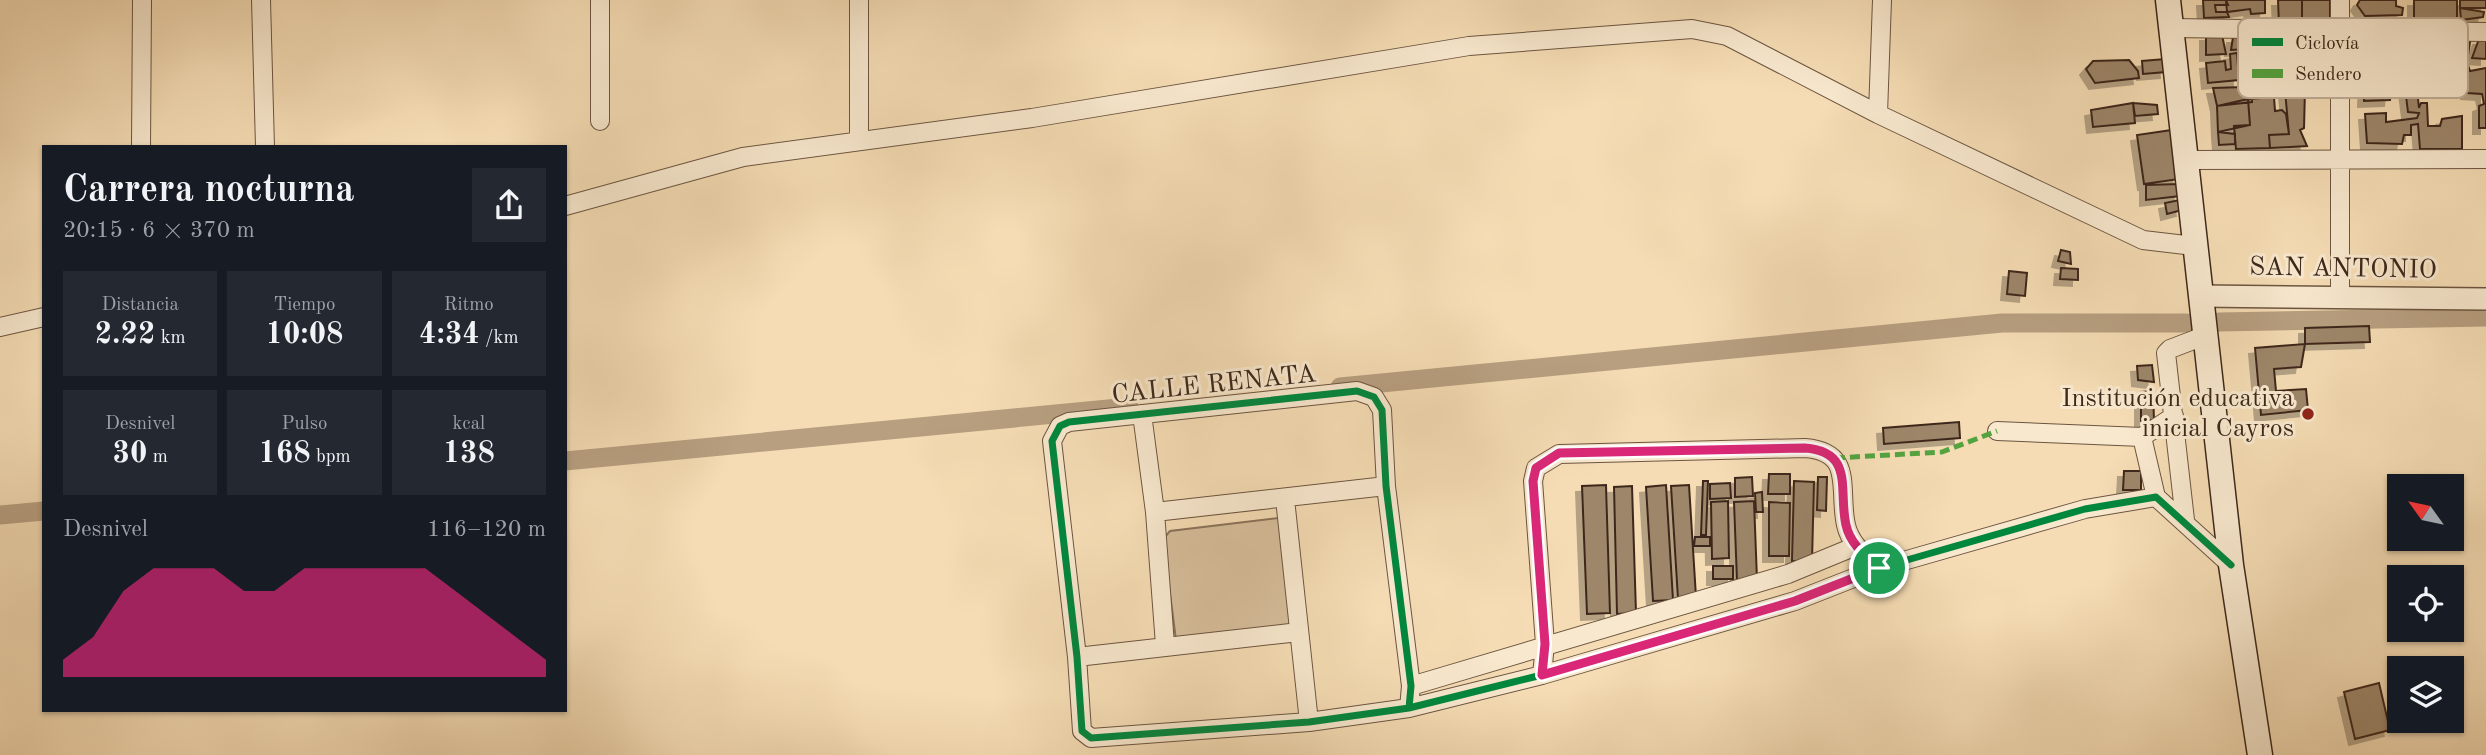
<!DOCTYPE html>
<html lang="es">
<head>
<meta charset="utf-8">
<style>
	:root { --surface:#171b24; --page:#242831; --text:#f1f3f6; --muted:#9ea1a6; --accent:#db2777 }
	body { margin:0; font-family:"Old Standard TT",serif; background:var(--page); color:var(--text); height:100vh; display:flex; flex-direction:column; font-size:26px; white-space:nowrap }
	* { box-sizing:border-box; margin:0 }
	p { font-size:23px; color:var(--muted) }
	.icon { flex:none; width:38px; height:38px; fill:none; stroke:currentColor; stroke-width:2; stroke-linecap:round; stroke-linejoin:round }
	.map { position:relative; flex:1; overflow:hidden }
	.sheet { position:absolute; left:42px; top:145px; width:525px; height:567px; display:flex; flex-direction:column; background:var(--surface); border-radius:0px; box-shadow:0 2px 5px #0004 }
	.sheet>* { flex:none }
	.needle { width:46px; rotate:303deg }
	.fabs { position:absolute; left:2387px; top:474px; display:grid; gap:14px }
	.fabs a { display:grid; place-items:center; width:77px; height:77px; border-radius:0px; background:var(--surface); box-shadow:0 2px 5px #0004; font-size:35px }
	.pin { position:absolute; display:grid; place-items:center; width:60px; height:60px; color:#fff; margin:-30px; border:4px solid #fff; border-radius:50%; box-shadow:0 2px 7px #0007 }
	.round { display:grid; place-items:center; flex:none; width:74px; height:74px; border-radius:0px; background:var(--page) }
	.headline { display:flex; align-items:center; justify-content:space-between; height:119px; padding:0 21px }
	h1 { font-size:38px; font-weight:800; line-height:52px }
	.figures { display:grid; grid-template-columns:repeat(3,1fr); gap:10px; height:119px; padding:7px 21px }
	.figures div { display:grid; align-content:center; border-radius:0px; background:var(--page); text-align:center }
	.figures b { font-size:30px; font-weight:800 }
	.figures small { font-size:19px; font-weight:400 }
	.figures p { font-size:19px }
	.chart { height:196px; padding:14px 21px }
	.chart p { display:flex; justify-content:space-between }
	.chart svg { width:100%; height:126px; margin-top:7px; fill:var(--accent); opacity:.7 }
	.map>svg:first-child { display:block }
</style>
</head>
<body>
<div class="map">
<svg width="2486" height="755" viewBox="0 0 2486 755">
	<defs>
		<filter id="shadow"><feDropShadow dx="-6" dy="6" stdDeviation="0" flood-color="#0004"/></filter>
	</defs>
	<rect width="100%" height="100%" fill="#f5dcb4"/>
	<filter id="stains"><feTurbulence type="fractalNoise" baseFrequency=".00286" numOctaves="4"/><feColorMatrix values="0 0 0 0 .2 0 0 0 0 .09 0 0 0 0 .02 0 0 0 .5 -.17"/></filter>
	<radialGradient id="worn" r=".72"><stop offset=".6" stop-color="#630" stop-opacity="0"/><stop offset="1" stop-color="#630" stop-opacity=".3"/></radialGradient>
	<path fill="#d6bd9a" stroke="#8a725a" stroke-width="2" d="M 1278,518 L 1285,522 L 1296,636 L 1177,648 L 1163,539 L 1170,531 Z"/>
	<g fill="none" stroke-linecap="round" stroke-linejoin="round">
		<path stroke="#b79f80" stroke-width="19" d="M 2219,322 L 2486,317
			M 1340,387 L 2002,323 L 2187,323
			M 565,461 L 1129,407
			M 0,515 L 44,511"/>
	</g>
	<path fill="#9d866a" stroke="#3e281a" stroke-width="2" filter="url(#shadow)" d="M 2203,0 L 2226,0 L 2228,5 L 2215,5 L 2216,12 L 2227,12 L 2229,17 L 2204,18 Z
		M 2226,0 L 2265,0 L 2265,13 L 2251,14 L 2250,9 L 2227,12 Z
		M 2278,0 L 2302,0 L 2302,18 L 2296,18 L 2295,24 L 2279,25 Z
		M 2302,0 L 2330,0 L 2330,18 L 2302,18 Z
		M 2360,0 L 2396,0 L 2396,6 L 2403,8 L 2402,15 L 2365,16 L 2357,5 Z
		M 2414,0 L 2457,0 L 2457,19 L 2414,19 Z
		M 2460,0 L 2486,0 L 2486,8 L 2460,8 Z
		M 2460,8 L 2484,12 L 2483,17 L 2461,20 Z
		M 2206,35 L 2222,35 L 2226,54 L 2206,55 Z
		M 2233,37 L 2247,37 L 2247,49 L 2231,50 Z
		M 2479,39 L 2486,39 L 2486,59 L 2472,58 Z
		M 2444,42 L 2470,42 L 2467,62 L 2445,64 Z
		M 2237,53 L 2239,80 L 2208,83 L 2206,63 L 2225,61 L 2226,70 L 2231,69 L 2230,54 Z
		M 2165,59 L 2166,72 L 2143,74 L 2142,61 Z
		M 2129,60 L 2138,71 L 2139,78 L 2095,83 L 2086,69 L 2093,61 Z
		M 2467,62 L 2470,71 L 2486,68 L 2486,128 L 2479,128 L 2479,106 L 2484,104 L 2482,94 L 2467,93 L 2467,85 L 2445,87 L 2447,68 L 2456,69 L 2458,63 Z
		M 2390,70 L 2390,81 L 2416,80 L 2419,108 L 2421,103 L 2427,103 L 2428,126 L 2440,126 L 2442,119 L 2462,116 L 2462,149 L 2420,149 L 2418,124 L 2411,125 L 2411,135 L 2404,135 L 2402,144 L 2367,143 L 2365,114 L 2386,113 L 2386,122 L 2417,118 L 2419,113 L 2408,112 L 2405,88 L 2391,91 L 2390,100 L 2364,101 L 2365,80 L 2372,79 L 2375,71 Z
		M 2245,82 L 2251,84 L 2252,102 L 2217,106 L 2213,88 L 2244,87 Z
		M 2305,89 L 2304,128 L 2300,130 L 2307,146 L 2270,148 L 2269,135 L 2289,134 L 2285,91 Z
		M 2274,97 L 2275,111 L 2282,110 L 2286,114 L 2289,134 L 2269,135 L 2270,148 L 2236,149 L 2234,126 L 2250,125 L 2248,99 Z
		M 2248,99 L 2250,125 L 2218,132 L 2217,106 Z
		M 2133,103 L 2135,123 L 2093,127 L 2091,110 Z
		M 2133,103 L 2157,105 L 2158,114 L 2135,116 Z
		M 2172,130 L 2179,179 L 2144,184 L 2137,135 Z
		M 2218,132 L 2235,134 L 2235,144 L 2219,145 Z
		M 2179,184 L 2180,196 L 2146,200 L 2146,185 Z
		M 2180,200 L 2182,210 L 2167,214 L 2165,203 Z
		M 2061,250 L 2070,252 L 2071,264 L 2058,261 Z
		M 2061,268 L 2078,269 L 2078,280 L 2060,279 Z
		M 2009,271 L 2027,273 L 2025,296 L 2007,294 Z
		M 2369,326 L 2370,342 L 2305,344 L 2305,328 Z
		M 2305,344 L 2301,367 L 2274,369 L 2276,391 L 2306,389 L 2308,410 L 2261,415 L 2255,348 Z
		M 2152,365 L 2154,382 L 2138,380 L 2137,366 Z
		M 2153,391 L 2154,420 L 2141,421 L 2141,392 Z
		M 1959,422 L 1960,438 L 1884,444 L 1883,428 Z
		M 2124,471 L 2141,471 L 2141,490 L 2123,490 Z
		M 1769,474 L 1790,474 L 1790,494 L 1768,494 Z
		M 1752,477 L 1753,496 L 1735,497 L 1735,478 Z
		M 1818,477 L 1827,477 L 1826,511 L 1817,510 Z
		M 1703,481 L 1708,481 L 1706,535 L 1701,535 Z
		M 1794,481 L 1814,482 L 1812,561 L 1792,561 Z
		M 1730,483 L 1731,498 L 1710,499 L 1710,484 Z
		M 1606,485 L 1610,613 L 1587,614 L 1582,486 Z
		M 1666,485 L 1673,600 L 1653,601 L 1646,487 Z
		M 1689,485 L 1696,597 L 1678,599 L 1671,486 Z
		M 1632,486 L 1636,613 L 1617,614 L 1614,487 Z
		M 1762,492 L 1763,512 L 1756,512 L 1755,493 Z
		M 1728,501 L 1729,558 L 1712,559 L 1711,502 Z
		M 1754,501 L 1757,580 L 1737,581 L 1734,502 Z
		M 1769,502 L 1790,503 L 1789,556 L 1769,556 Z
		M 1695,537 L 1710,537 L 1710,546 L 1694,546 Z
		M 1713,566 L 1733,566 L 1733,579 L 1713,579 Z
		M 2379,683 L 2390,730 L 2355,739 L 2344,692 Z"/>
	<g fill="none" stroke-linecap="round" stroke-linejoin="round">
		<g stroke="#6c5540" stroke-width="20">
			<path id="minor" d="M 261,0 L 265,147
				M 859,0 L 859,141
				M 2340,0 L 2340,296
				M 2171,28 L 2486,32
				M 1878,114 L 1882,0
				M 600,121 L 600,0
				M 141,147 L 142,0
				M 2185,160 L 2486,159
				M 565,206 L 743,157 L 1032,118 L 1469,46 L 1692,29 L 1727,36 L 1878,114 L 2143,240 L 2194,246
				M 0,327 L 44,317
				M 1142,414 L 1155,512 L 1165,645
				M 1997,431 L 2142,437 L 2174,416
				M 2142,437 L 2156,497
				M 1285,499 L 1309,722
				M 1155,512 L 1386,486
				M 2185,520 L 2166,353 L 2170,349 L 2204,336
				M 1077,657 L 1299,632
				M 1542,675 L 1545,644 L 1533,481 L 1536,468 L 1559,454 L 1805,448 C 1855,452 1838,489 1846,525 C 1850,544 1866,556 1879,568
				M 1411,686 L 1788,574 L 1856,546
				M 1409,708 L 1411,686 L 1386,486 L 1382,410 L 1374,397 L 1357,391 L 1069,422 L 1060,426 L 1052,441 L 1077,657 L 1082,731 L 1091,738 L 1309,722 L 1409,708 L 1542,675 L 1795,601 L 1879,568 L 2085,509 L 2156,497 L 2231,565"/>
		</g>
		<g stroke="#6c5540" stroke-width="24">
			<path id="tertiary" d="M 2200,296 L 2486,299"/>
		</g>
		<g stroke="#3e281a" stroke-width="27">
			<path id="secondary" d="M 2168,0 L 2231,565 L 2260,755"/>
		</g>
		<use href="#minor" stroke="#f8e8ce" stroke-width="18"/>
		<use href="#tertiary" stroke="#f8e8ce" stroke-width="21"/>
		<use href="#secondary" stroke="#f8e8ce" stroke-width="24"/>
		<path stroke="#54a340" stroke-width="5" stroke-dasharray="10 5" stroke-linecap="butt" d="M 1835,458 L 1942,452 L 1997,431"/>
		<g stroke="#f8e8ce" stroke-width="11">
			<path id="cycleway" d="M 1409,708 L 1411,686 L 1386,486 L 1382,410 L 1374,397 L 1357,391 L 1069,422 L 1060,426 L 1052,441 L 1077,657 L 1082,731 L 1091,738 L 1309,722 L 1409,708 L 1542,675 L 1795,601 L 1879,568 L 2085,509 L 2156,497 L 2231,565"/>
		</g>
		<use href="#cycleway" stroke="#00873e" stroke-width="7"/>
	</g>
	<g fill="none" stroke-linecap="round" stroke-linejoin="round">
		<g stroke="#fff" stroke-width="14">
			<path id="route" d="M 1805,448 C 1855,452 1838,490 1846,525 C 1850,544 1866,556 1879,568 L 1795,601 L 1542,675 L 1545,644 L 1533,481 L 1536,468 L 1559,453 Z"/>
		</g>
		<use href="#route" stroke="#db2777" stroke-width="9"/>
	</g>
	<circle fill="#8f2418" stroke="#f8e8ce" stroke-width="2.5" cx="2308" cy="414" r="7"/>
	<g text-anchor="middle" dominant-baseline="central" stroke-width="6" stroke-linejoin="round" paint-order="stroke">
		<g font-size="26" fill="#3e281a" stroke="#f8e8ce">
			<text transform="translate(2343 269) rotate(1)">SAN ANTONIO</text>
			<text transform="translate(1214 385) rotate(-6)">CALLE RENATA</text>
		</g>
		<g font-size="26" fill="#3e281a" stroke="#f8e8ce" text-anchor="end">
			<text x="2294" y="399">Institución educativa<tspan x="2294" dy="30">inicial Cayros</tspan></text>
		</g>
	</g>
	<rect x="2238" y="18" width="230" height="80" rx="10" fill="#f8e8ce" stroke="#c0ae98" stroke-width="2"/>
	<rect x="2252" y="38" width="31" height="8" fill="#00873e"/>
	<rect x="2252" y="69" width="31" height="9" fill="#54a340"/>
	<g font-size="19" fill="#3e281a">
		<text x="2295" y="49">Ciclovía</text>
		<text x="2295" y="80">Sendero</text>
	</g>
	<rect width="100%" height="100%" filter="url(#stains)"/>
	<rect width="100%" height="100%" fill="url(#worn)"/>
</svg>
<div class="fabs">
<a><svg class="needle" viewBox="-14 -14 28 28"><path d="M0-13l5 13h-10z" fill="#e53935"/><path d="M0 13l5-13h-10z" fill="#9ea1a6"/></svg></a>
<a><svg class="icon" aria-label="locate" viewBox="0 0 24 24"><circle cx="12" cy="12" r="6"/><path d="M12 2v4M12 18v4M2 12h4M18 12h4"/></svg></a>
<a><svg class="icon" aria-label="layers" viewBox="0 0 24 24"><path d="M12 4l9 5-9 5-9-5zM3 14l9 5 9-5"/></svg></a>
</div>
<div class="pin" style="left:1879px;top:568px;background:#1e9e55"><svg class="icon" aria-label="arrive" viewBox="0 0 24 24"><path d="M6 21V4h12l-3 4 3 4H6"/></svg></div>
<section class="sheet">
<div class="headline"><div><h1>Carrera nocturna</h1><p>20:15 · 6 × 370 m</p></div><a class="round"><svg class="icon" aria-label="share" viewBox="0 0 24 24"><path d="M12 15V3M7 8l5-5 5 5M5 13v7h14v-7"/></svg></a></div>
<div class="figures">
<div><p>Distancia</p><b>2.22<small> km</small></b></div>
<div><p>Tiempo</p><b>10:08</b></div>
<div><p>Ritmo</p><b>4:34<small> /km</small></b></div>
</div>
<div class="figures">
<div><p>Desnivel</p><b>30<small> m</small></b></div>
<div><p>Pulso</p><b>168<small> bpm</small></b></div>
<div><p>kcal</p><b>138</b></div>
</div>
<div class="chart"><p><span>Desnivel</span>116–120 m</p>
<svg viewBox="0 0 160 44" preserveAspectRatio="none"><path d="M0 44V38L10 30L20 14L30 6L40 6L50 6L60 14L70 14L80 6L90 6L100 6L110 6L120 6L130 14L140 22L150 30L160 38V44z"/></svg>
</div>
</section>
</div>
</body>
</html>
